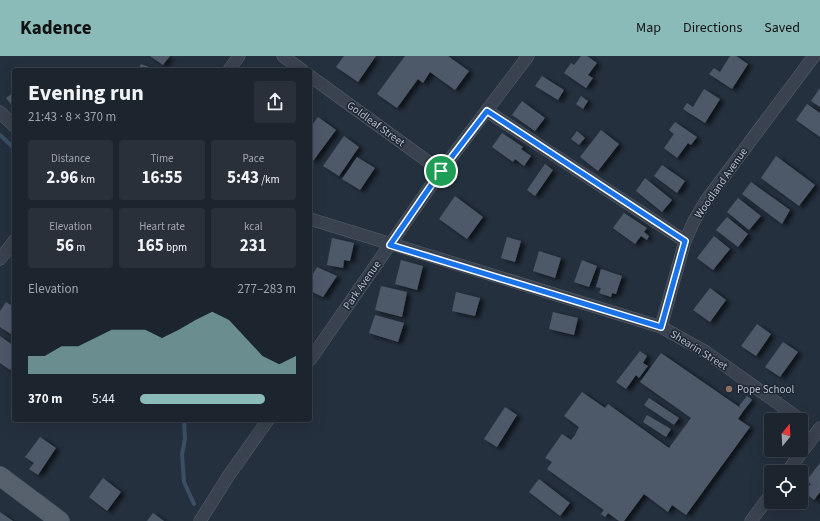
<!DOCTYPE html>
<html lang="en">
<head>
<meta charset="utf-8">
<style>
	:root { --surface:#1c242e; --page:#29303a; --text:#f1f3f6; --muted:#a0a4aa; --line:#3a414a; --accent:#8bbbb9 }
	body { margin:0; font-family:"Source Sans 3",sans-serif; background:var(--page); color:var(--text); height:100vh; display:flex; flex-direction:column; font-size:15px; white-space:nowrap }
	* { box-sizing:border-box; margin:0 }
	p { font-size:13px; color:var(--muted) }
	.icon { flex:none; width:22px; height:22px; fill:none; stroke:currentColor; stroke-width:2; stroke-linecap:round; stroke-linejoin:round }
	.map { position:relative; flex:1; overflow:hidden }
	.panel { position:absolute; left:12px; top:12px; width:300px; height:354px; display:flex; flex-direction:column; background:var(--surface); border-radius:4px; box-shadow:0 4px 16px #0002,0 0 0 1px var(--line) }
	.panel>* { flex:none }
	.needle { width:26px; rotate:18deg }
	.fabs { position:absolute; left:764px; top:357px; display:grid; gap:8px }
	.fabs a { display:grid; place-items:center; width:44px; height:44px; border-radius:4px; background:var(--surface); box-shadow:0 4px 16px #0002,0 0 0 1px var(--line); font-size:20px }
	.pin { position:absolute; display:grid; place-items:center; width:34px; height:34px; color:#fff; margin:-17px; border:2px solid #fff; border-radius:50%; box-shadow:0 1px 4px #0007 }
	.round { display:grid; place-items:center; flex:none; width:42px; height:42px; border-radius:4px; background:var(--page) }
	.headline { display:flex; align-items:center; justify-content:space-between; height:68px; padding:0 16px }
	h1 { font-size:22px; font-weight:700; line-height:30px }
	.figures { display:grid; grid-template-columns:repeat(3,1fr); gap:6px; height:68px; padding:4px 16px }
	.figures div { display:grid; align-content:center; border-radius:4px; background:var(--page); text-align:center }
	.figures b { font-size:17px; font-weight:700 }
	.figures small { font-size:11px; font-weight:400 }
	.figures p { font-size:11px }
	.chart { height:112px; padding:8px 16px }
	.chart p { display:flex; justify-content:space-between }
	.chart svg { width:100%; height:72px; margin-top:4px; fill:var(--accent); opacity:.7 }
	ul { padding:0 16px; list-style:none; font-size:13px }
	li { display:grid; grid-template-columns:64px 48px 1fr; align-items:center; height:30px }
	li i { height:10px; border-radius:5px; background:var(--accent) }
	header { display:flex; align-items:center; gap:24px; box-sizing:border-box; height:56px; padding:0 20px; background:var(--accent); color:#111 }
	header strong { font-size:19px }
	nav { display:flex; gap:22px; margin-inline-start:auto; font-size:14px }
	.map>svg:first-child { display:block }
</style>
</head>
<body>
<header>
<strong>Kadence</strong>
<nav><a>Map</a><a>Directions</a><a>Saved</a></nav>
</header>
<div class="map">
<svg width="820" height="465" viewBox="0 0 820 465">
	<defs>
		<filter id="shadow"><feDropShadow dx="4.5" dy="2.5" stdDeviation="2" flood-color="#0009"/></filter>
	</defs>
	<rect width="100%" height="100%" fill="#25303e"/>
	<g fill="none" stroke-linecap="round" stroke-linejoin="round">
		<path stroke="#3b4e66" stroke-width="4" d="M 0,79 L 14,92
			M 184,364 L 185,383 L 182,398 L 184,426 L 194,448"/>
	</g>
	<path fill="#4e5969" filter="url(#shadow)" d="M 150,0 L 170,0 L 163,9 Z
		M 344,0 L 376,0 L 358,26 L 336,11 Z
		M 405,0 L 448,0 L 469,15 L 455,34 L 430,16 L 423,27 L 418,23 L 397,52 L 377,38 Z
		M 581,0 L 587,0 L 597,7 L 588,19 L 593,22 L 586,32 L 564,17 L 571,7 L 574,9 Z
		M 730,0 L 736,0 L 748,8 L 732,33 L 709,18 L 714,12 L 720,16 Z
		M 141,8 L 152,12 L 151,14 L 138,14 Z
		M 542,20 L 564,34 L 558,44 L 535,30 Z
		M 820,32 L 820,51 L 811,45 Z
		M 704,33 L 720,43 L 705,67 L 683,53 L 687,47 L 693,51 Z
		M 14,36 L 14,52 L 6,42 Z
		M 581,40 L 588,45 L 583,53 L 576,48 Z
		M 522,45 L 545,62 L 535,75 L 512,59 Z
		M 807,48 L 820,57 L 820,81 L 796,64 Z
		M 318,61 L 336,74 L 313,105 L 310,103 L 310,72 Z
		M 675,66 L 697,81 L 691,89 L 688,87 L 677,102 L 664,92 L 674,78 L 669,74 Z
		M 601,74 L 619,88 L 598,115 L 580,101 Z
		M 577,75 L 585,82 L 579,89 L 571,83 Z
		M 502,77 L 523,91 L 521,93 L 531,100 L 524,110 L 515,103 L 513,106 L 492,91 Z
		M 344,80 L 359,91 L 339,120 L 323,110 Z
		M 776,100 L 815,129 L 799,150 L 761,122 Z
		M 357,101 L 375,112 L 360,134 L 342,123 Z
		M 545,108 L 553,114 L 535,140 L 527,134 Z
		M 662,109 L 685,125 L 677,137 L 654,120 Z
		M 645,122 L 672,144 L 662,156 L 636,135 Z
		M 751,126 L 790,154 L 782,168 L 742,138 Z
		M 455,140 L 483,161 L 467,183 L 439,163 Z
		M 738,142 L 761,160 L 749,174 L 727,156 Z
		M 624,157 L 647,172 L 644,176 L 649,180 L 647,184 L 641,180 L 635,188 L 613,172 Z
		M 727,161 L 748,178 L 738,191 L 716,174 Z
		M 714,180 L 730,193 L 713,214 L 697,202 Z
		M 507,181 L 521,185 L 515,206 L 501,202 Z
		M 332,182 L 354,187 L 350,205 L 344,204 L 343,212 L 327,209 Z
		M 539,195 L 561,202 L 555,222 L 533,215 Z
		M 401,204 L 423,210 L 417,234 L 395,228 Z
		M 582,204 L 597,210 L 589,231 L 574,226 Z
		M 317,211 L 337,220 L 323,241 L 310,235 L 310,223 Z
		M 601,213 L 622,220 L 616,238 L 612,237 L 611,241 L 599,237 L 601,232 L 596,231 Z
		M 381,230 L 407,236 L 402,261 L 375,254 Z
		M 710,232 L 726,244 L 710,266 L 693,254 Z
		M 456,236 L 480,242 L 475,260 L 452,255 Z
		M 6,246 L 14,251 L 14,280 L 0,271 L 0,255 Z
		M 553,256 L 578,262 L 574,279 L 549,273 Z
		M 375,259 L 404,267 L 398,286 L 369,277 Z
		M 757,268 L 771,278 L 756,300 L 741,290 Z
		M 0,280 L 14,290 L 14,308 L 10,314 L 0,307 Z
		M 783,286 L 798,296 L 780,321 L 765,311 Z
		M 640,295 L 647,300 L 643,307 L 648,310 L 639,322 L 636,319 L 626,333 L 616,326 Z
		M 661,297 L 742,353 L 739,350 L 747,340 L 752,344 L 744,354 L 738,363 L 750,371 L 686,459 L 672,449 L 668,456 L 644,438 L 624,465 L 619,465 L 608,457 L 605,461 L 601,458 L 604,454 L 547,413 L 552,406 L 545,402 L 562,378 L 571,384 L 575,379 L 579,371 L 564,360 L 582,336 L 605,352 L 608,348 L 669,392 L 691,362 L 640,326 Z
		M 649,342 L 679,362 L 674,369 L 644,349 Z
		M 505,351 L 517,359 L 497,391 L 484,383 Z
		M 647,359 L 671,373 L 666,381 L 643,366 Z
		M 40,381 L 56,392 L 38,419 L 29,413 L 34,407 L 25,401 Z
		M 820,407 L 820,436 L 814,444 L 804,436 L 811,428 L 806,425 Z
		M 103,422 L 121,436 L 107,455 L 89,441 Z
		M 539,423 L 570,447 L 560,460 L 529,436 Z
		M 0,456 L 13,465 L 0,465 Z
		M 153,457 L 164,465 L 147,465 Z"/>
	<g fill="none" stroke-linecap="round" stroke-linejoin="round">
		<g stroke="#57606c" stroke-width="13">
			<path id="street" d="M 283,0 L 302,14
				M 229,14 L 239,0
				M 310,20 L 441,115
				M 487,55 L 685,185
				M 0,56 L 14,70
				M 310,163 L 661,271 L 706,296 L 801,364
				M 0,203 L 14,185
				M 661,271 L 685,185 L 694,165 L 705,146 L 814,0
				M 310,304 L 441,115 L 528,0
				M 787,416 L 820,372
				M 200,465 L 229,419 L 268,364
				M 751,465 L 771,438"/>
		</g>
		<g stroke="#424b57" stroke-width="20">
			<path id="primary" d="M 0,420 L 60,465"/>
		</g>
		<use href="#street" stroke="#39424e" stroke-width="12"/>
		<use href="#primary" stroke="#57616e" stroke-width="19"/>
	</g>
	<g fill="none" stroke-linecap="round" stroke-linejoin="round">
		<g stroke="#fff" stroke-width="8">
			<path id="route" d="M 487,55 L 685,185 L 661,271 L 390,189 L 441,115 Z"/>
		</g>
		<use href="#route" stroke="#1a73e8" stroke-width="5"/>
	</g>
	<circle fill="#8d6e63" stroke="#1e2733" stroke-width="1.5" cx="729" cy="333" r="4"/>
	<g text-anchor="middle" dominant-baseline="central" stroke-width="3" stroke-linejoin="round" paint-order="stroke">
		<g font-size="11" fill="#b5bdc9" stroke="#1e2733">
			<text transform="translate(376 68) rotate(36)">Goldleaf Street</text>
			<text transform="translate(721 127) rotate(-55)">Woodland Avenue</text>
			<text transform="translate(362 229) rotate(-55)">Park Avenue</text>
			<text transform="translate(699 294) rotate(32)">Shearin Street</text>
		</g>
		<g font-size="11" fill="#b5bdc9" stroke="#1e2733" text-anchor="start">
			<text x="737" y="333">Pope School</text>
		</g>
	</g>
</svg>
<div class="fabs">
<a><svg class="needle" viewBox="-14 -14 28 28"><path d="M0-13l5 13h-10z" fill="#e53935"/><path d="M0 13l5-13h-10z" fill="#a0a4aa"/></svg></a>
<a><svg class="icon" aria-label="locate" viewBox="0 0 24 24"><circle cx="12" cy="12" r="6"/><path d="M12 2v4M12 18v4M2 12h4M18 12h4"/></svg></a>
</div>
<div class="pin" style="left:441px;top:115px;background:#1e9e55"><svg class="icon" aria-label="arrive" viewBox="0 0 24 24"><path d="M6 21V4h12l-3 4 3 4H6"/></svg></div>
<section class="panel">
<div class="headline"><div><h1>Evening run</h1><p>21:43 · 8 × 370 m</p></div><a class="round"><svg class="icon" aria-label="share" viewBox="0 0 24 24"><path d="M12 15V3M7 8l5-5 5 5M5 13v7h14v-7"/></svg></a></div>
<div class="figures">
<div><p>Distance</p><b>2.96<small> km</small></b></div>
<div><p>Time</p><b>16:55</b></div>
<div><p>Pace</p><b>5:43<small> /km</small></b></div>
</div>
<div class="figures">
<div><p>Elevation</p><b>56<small> m</small></b></div>
<div><p>Heart rate</p><b>165<small> bpm</small></b></div>
<div><p>kcal</p><b>231</b></div>
</div>
<div class="chart"><p><span>Elevation</span>277–283 m</p>
<svg viewBox="0 0 160 44" preserveAspectRatio="none"><path d="M0 44V33L10 33L20 27L30 27L40 22L50 17L60 17L70 17L80 22L90 17L100 11L110 6L120 11L130 22L140 33L150 38L160 33V44z"/></svg>
</div>
<ul>
<li><b>370 m</b>5:44<i style="width:80%"></i></li>
</ul>
</section>
</div>
</body>
</html>
